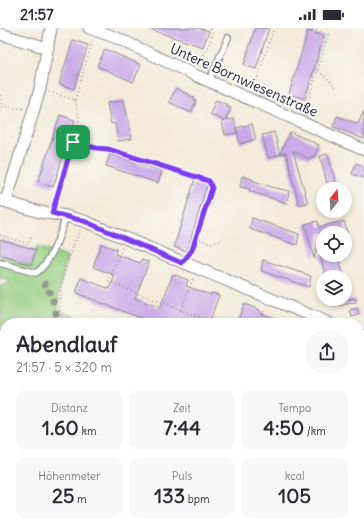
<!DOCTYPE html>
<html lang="de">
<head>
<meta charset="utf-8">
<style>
	:root { --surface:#fff; --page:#f7f7f7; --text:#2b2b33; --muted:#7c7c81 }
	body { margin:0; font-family:Delius,sans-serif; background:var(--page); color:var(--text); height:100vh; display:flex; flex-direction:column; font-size:15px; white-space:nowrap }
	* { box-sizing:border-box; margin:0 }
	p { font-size:13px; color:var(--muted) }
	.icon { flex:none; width:22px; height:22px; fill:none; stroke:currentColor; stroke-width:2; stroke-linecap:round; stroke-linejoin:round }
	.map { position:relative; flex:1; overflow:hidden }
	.panel { position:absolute; left:0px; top:290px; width:364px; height:212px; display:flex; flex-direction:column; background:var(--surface); border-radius:16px 16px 0 0; box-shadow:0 2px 6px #0003 }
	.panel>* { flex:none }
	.needle { width:26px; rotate:17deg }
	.buttons { position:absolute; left:316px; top:154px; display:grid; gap:8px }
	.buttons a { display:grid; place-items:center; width:36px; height:36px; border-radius:50%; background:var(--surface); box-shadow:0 2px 6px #0003; font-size:20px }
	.pin { position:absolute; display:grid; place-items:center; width:34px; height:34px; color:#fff; margin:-17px; border-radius:8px; box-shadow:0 2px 6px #0006 }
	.round { display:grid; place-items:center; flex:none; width:42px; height:42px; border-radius:16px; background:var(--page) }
	.head { display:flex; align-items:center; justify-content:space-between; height:68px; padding:0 16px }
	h1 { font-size:22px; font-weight:700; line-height:30px }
	.stats { display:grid; grid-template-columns:repeat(3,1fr); gap:6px; height:68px; padding:4px 16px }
	.stats div { display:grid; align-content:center; border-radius:10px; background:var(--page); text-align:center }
	.stats b { font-size:20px; font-weight:700 }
	.stats small { font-size:11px; font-weight:400 }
	.stats p { font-size:11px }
	.status { display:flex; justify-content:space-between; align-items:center; height:28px; padding:0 20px; background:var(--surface); direction:ltr }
	.status svg { height:11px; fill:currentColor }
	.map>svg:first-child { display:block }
</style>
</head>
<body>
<div class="status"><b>21:57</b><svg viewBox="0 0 49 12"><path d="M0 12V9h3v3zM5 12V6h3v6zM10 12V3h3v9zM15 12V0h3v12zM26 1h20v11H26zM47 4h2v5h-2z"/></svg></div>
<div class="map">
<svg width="364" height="502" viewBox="0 0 364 502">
	<defs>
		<pattern id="forest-firs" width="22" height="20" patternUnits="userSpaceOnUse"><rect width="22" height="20" fill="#7ab26f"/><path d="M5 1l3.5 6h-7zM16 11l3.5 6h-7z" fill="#64905c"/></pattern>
	</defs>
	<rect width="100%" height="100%" fill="#f6f6f2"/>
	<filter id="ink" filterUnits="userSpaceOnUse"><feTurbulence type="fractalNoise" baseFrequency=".025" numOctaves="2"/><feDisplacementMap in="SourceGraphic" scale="8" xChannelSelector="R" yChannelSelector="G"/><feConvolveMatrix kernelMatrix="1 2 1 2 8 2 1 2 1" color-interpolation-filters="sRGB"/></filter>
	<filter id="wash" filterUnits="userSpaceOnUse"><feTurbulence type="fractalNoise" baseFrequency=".012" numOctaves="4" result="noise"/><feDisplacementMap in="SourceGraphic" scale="16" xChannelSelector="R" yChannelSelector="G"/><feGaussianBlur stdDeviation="0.9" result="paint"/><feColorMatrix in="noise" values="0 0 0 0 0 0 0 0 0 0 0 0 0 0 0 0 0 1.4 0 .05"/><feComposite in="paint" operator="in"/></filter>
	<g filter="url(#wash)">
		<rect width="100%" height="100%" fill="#f3ebd9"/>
		<path fill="#98cf81" stroke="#5d785e" d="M 37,219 L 67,229 C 62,250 54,273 60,295 L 5,295 L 5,401 L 0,400 L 0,294 L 2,285 L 0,285 L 0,258 L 7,257 L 9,252 L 0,251 L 0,227 L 31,237 Z
			M 63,284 L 93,295 L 65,295 Z
			M 359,399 L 364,401 L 364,482 L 359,483 Z
			M 35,497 L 60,497 L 58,502 L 38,502 Z
			M 64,497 L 296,497 L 302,502 L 63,502 Z"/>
		<path fill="url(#forest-firs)" stroke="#4e6a55" d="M 0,404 L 5,405 L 5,426 L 0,425 Z
			M 296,497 L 334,497 L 329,502 L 302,502 Z"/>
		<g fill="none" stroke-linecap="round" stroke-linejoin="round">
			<path stroke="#43b2bd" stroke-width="3" d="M 0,340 L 5,342
				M 0,412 L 5,413
				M 323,497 L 346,500"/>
		</g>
		<g id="blocks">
			<path fill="#c9a8e8" d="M 149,0 L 198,0 L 209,3 L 203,19 L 149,1 Z
				M 255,0 L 269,0 L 256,41 L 244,37 Z
				M 308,3 L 324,8 L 305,71 L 289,66 Z
				M 73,12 L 88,17 L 74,61 L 59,56 Z
				M 105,21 L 141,37 L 133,54 L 97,38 Z
				M 176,60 L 195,70 L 194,72 L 196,73 L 191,85 L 169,74 Z
				M 124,72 L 132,111 L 118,113 L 115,95 L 111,96 L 107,75 Z
				M 216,72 L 228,77 L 228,79 L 231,80 L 225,92 L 234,91 L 237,105 L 225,107 L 222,93 L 224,93 L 210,86 Z
				M 364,83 L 364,111 L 333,99 L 337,88 L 358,96 Z
				M 60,87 L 75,92 L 53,159 L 38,154 Z
				M 252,96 L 256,111 L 240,116 L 236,100 Z
				M 274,104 L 280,126 L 290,104 L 319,117 L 314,129 L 311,128 L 310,131 L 293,123 L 308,175 L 299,177 L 286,125 L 268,130 L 262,107 Z
				M 110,126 L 162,143 L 158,155 L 106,138 Z
				M 328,126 L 337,160 L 332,161 L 330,161 L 327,155 L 320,128 Z
				M 356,135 L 364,138 L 364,150 L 352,146 Z
				M 242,148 L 252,151 L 252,152 L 271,159 L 289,163 L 287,175 L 249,163 L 250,161 L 240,159 Z
				M 195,151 L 208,155 L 187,223 L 174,219 Z
				M 252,190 L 299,206 L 297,217 L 250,201 Z
				M 318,193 L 319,199 L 344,193 L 347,205 L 320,205 L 314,231 L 305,196 Z
				M 0,211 L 36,222 L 31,237 L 0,227 Z
				M 101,216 L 116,221 L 115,226 L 140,235 L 142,232 L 149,234 L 135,270 L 160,280 L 173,246 L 188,252 L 186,258 L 211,267 L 212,265 L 219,267 L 209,295 L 153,295 L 76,265 L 81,250 L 110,261 L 115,247 L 93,239 Z
				M 320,227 L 338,227 L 344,249 L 326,249 Z
				M 263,232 L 311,248 L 309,259 L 261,243 Z
				M 332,271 L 356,271 L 356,274 L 334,279 Z
				M 244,276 L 260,282 L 259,284 L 286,295 L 237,295 Z
				M 357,280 L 359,287 L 352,289 L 350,282 Z"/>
		</g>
	</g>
	<g filter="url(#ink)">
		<use href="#blocks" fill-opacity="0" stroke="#8a868a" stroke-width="1"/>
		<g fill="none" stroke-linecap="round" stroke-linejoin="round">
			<g stroke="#8a868a" stroke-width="8">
				<path id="service" d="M 209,53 L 228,10
					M 0,235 L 36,245 C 52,234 60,206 66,188"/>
			</g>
			<g stroke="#8a868a" stroke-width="13">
				<path id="minor" d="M 89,0 L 117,10 L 195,47 L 364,122
					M 0,6 L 48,20
					M 0,172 L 40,184 L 66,188 L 84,193 L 329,295
					M 6,173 L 40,61 L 51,0
					M 359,307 L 364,309"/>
			</g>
			<path stroke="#8a868a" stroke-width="1.5" stroke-dasharray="1 3" stroke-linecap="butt" d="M 199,38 L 213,7 L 210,0
				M 318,43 L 333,55 L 333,57 L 336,59
				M 255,57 L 274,0
				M 49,64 L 75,72 L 79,92 L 55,175
				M 0,67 L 2,78 L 0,83
				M 75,72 L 93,11
				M 2,78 L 24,81
				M 306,80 L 328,7 L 309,0
				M 73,114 L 96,120 L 108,121 L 209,153 L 212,160 L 189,226
				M 208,174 L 214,177
				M 0,207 L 29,216 L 32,207
				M 196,210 L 211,215 L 223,212
				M 122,220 L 109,254 L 214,295
				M 181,282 L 193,250
				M 62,295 C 53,265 69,230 80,202
				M 259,295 L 265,280
				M 0,402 L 5,403
				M 0,435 L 5,435
				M 359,486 L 364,484
				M 4,490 L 5,490
				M 29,497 L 34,502
				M 61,502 L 63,497
				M 332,502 L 337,497"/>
			<use href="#service" stroke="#fff" stroke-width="5.5"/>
			<use href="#minor" stroke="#fff" stroke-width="11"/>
			<path stroke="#22223b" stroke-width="1" d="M 353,502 L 364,494"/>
		</g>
		<g fill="#93998e">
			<circle cx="45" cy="256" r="3.5"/>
			<circle cx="49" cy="264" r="3.5"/>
			<circle cx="53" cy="273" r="3.5"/>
			<circle cx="56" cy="285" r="3.5"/>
		</g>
	</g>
	<g fill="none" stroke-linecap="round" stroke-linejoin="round" filter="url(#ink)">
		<g stroke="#fff" stroke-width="8">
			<path id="route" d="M 73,114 L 96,120 L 108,121 L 209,153 L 212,160 L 192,222 L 182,235 L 84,193 L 52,185 Z"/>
		</g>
		<use href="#route" stroke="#7c3aed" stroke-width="5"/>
	</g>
	<g text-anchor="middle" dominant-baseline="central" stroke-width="4" stroke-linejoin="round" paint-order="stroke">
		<g font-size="14" fill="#22223b" stroke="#f6f6f2">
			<text transform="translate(244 52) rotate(24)">Untere Bornwiesenstraße</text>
		</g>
	</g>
</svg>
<div class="buttons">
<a><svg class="needle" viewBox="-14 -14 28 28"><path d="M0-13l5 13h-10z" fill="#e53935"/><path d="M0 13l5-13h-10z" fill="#7c7c81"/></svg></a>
<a><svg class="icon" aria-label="locate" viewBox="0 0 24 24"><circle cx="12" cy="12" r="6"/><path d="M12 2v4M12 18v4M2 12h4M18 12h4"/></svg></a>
<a><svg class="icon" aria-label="layers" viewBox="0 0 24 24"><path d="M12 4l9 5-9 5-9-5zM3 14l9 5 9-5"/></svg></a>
</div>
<div class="pin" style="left:73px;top:114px;background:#1e9e55"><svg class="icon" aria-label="arrive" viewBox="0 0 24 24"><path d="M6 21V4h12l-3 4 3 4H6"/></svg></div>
<section class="panel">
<div class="head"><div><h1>Abendlauf</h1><p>21:57 · 5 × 320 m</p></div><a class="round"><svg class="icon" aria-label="share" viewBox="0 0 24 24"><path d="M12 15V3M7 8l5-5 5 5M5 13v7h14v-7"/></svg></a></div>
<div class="stats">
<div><p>Distanz</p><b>1.60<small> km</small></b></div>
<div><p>Zeit</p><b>7:44</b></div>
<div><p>Tempo</p><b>4:50<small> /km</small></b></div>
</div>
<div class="stats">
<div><p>Höhenmeter</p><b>25<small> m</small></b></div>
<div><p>Puls</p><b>133<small> bpm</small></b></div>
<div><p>kcal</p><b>105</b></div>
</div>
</section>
</div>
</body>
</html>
